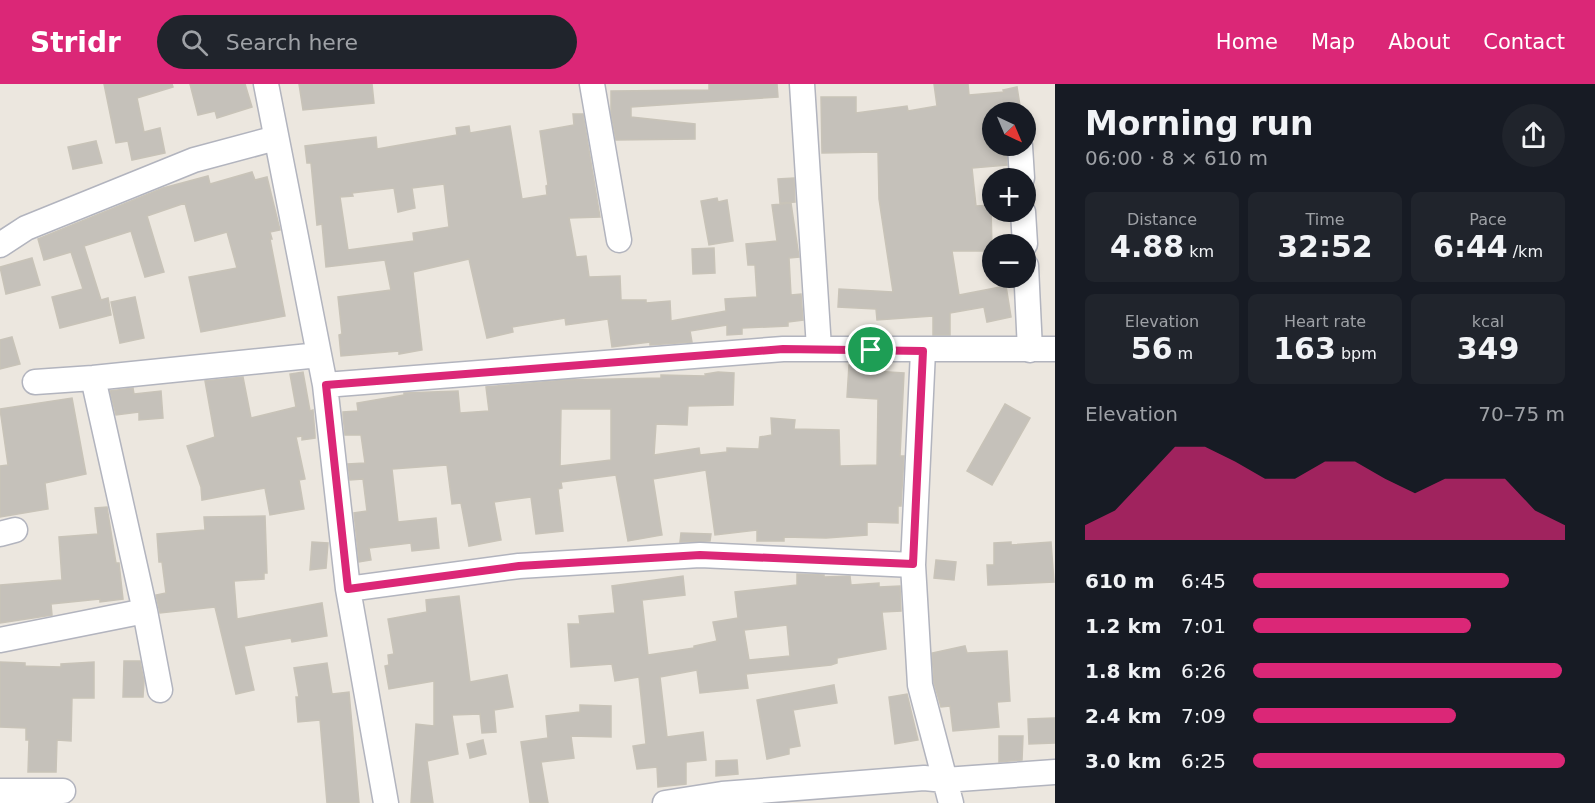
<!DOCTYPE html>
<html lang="en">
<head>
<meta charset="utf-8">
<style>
	:root { --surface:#171b24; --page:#20242c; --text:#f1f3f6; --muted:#9ea1a6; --accent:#db2777 }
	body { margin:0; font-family:"DejaVu Sans",sans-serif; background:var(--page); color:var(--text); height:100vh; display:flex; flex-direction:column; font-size:22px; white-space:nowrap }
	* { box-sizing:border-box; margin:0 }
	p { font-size:20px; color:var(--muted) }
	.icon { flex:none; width:33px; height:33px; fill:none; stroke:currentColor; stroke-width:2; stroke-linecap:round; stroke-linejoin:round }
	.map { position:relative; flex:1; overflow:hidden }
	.details { display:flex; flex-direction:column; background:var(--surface); width:540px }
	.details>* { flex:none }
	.needle { width:39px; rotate:136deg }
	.controls { position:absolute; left:982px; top:18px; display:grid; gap:12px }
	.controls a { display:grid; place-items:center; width:54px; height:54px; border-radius:50%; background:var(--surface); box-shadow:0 3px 9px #0003; font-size:30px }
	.pin { position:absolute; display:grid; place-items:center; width:51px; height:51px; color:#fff; margin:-26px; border:3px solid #fff; border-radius:50%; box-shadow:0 2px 6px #0007 }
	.round { display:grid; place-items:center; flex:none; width:63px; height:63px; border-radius:32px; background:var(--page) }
	.headline { display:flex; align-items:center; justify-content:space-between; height:102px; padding:0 30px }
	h1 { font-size:33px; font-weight:700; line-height:45px }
	.figures { display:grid; grid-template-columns:repeat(3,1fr); gap:9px; height:102px; padding:6px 30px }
	.figures div { display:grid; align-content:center; border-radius:9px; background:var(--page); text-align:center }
	.figures b { font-size:30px; font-weight:700 }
	.figures small { font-size:16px; font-weight:400 }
	.figures p { font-size:16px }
	.chart { height:168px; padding:12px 30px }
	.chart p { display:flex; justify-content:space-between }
	.chart svg { width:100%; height:108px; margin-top:6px; fill:var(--accent); opacity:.7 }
	ul { padding:0 30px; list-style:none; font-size:20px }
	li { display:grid; grid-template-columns:96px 72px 1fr; align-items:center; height:45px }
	li i { height:15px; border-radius:8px; background:var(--accent) }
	header { display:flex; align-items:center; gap:36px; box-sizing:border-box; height:84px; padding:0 30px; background:var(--accent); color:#fff }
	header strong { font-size:28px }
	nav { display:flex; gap:33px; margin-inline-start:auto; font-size:21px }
	.search { width:420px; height:54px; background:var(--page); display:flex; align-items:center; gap:15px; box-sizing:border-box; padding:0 21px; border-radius:33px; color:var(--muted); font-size:22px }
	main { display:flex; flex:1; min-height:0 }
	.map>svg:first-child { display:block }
</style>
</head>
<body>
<header>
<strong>Stridr</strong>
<div class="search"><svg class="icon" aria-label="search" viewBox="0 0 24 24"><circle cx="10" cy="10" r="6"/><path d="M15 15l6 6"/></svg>Search here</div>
<nav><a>Home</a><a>Map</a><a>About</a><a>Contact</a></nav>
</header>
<main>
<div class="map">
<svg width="1055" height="719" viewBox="0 0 1055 719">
	<rect width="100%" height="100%" fill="#ece7df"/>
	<path fill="#c5c1ba" stroke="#c8c3b8" stroke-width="1.5" fill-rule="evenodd" d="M 104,0 L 172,0 L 173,3 L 137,14 L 144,48 L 160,44 L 165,69 L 132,76 L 128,57 L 116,59 Z
		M 190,0 L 245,0 L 252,23 L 217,34 L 215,27 L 198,31 Z
		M 299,0 L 372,0 L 374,19 L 303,26 Z
		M 709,0 L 777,0 L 778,13 L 631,23 L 631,33 L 695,40 L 695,55 L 616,56 L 611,29 L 611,7 L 709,6 Z
		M 934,0 L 968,0 L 969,11 L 1004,8 L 1003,6 L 1017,3 L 1021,28 L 993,28 L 993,62 L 1006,62 L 1007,81 L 972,84 L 976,122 L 991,121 L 992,167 L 952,167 L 959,211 L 1006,202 L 1011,233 L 987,238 L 984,223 L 950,229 L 950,251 L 933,251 L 933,232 L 877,236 L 876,225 L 838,223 L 839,205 L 893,208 L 879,115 L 878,68 L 822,69 L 821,13 L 856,13 L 856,29 L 907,22 L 908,27 L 937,22 Z
		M 573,30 L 583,30 L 600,133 L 569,134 L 576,173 L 586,172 L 589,193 L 620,192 L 621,216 L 646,216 L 646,219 L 670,217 L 671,237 L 726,227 L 725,215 L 757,213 L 755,181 L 748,181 L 746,160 L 777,157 L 772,121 L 791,119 L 799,173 L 789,174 L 791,211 L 801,210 L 803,236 L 788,238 L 788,242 L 742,244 L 742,250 L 727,251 L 727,241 L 690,247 L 692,258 L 650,261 L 650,258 L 612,263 L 608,235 L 566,241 L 565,234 L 512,243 L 513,248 L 487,254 L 469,175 L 413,188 L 422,266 L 399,270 L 399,267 L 341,272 L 339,251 L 342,250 L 338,213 L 391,206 L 385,176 L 326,183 L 322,140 L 317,141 L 311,79 L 307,79 L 305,62 L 376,53 L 377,65 L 457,51 L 456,44 L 469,42 L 470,49 L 510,42 L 522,115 L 547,111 L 546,102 L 548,101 L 540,47 L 574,41 ZM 444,100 L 449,143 L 413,149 L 414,157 L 348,166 L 340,113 L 353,112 L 352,109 L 394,104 L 398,128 L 415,124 L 412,104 Z
		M 96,57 L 102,79 L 73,85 L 68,63 Z
		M 252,88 L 255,96 L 267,93 L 280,146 L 270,148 L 272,155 L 270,155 L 285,232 L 201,248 L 189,193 L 237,184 L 227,148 L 195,157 L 185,119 L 147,132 L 164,188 L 145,193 L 131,147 L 84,162 L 101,216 L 108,214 L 111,231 L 60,244 L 52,213 L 83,205 L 71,168 L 44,176 L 38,155 L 163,104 L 208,92 L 210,100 Z
		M 794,94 L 795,118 L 780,119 L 778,95 Z
		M 717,114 L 718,118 L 727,116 L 733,157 L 709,161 L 701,117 Z
		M 714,164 L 715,189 L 693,190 L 692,165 Z
		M 32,174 L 40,201 L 6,210 L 0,183 Z
		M 135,213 L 144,254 L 120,259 L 111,218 Z
		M 12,253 L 20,280 L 0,285 L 0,256 Z
		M 849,281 L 873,283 L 873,287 L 904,289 L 900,372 L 904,372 L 901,422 L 898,422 L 898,439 L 867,438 L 867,451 L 826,454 L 784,453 L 784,457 L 757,457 L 757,446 L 715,451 L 706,386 L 653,395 L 662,451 L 628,457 L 616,391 L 561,398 L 562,404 L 558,405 L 563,447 L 536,450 L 531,413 L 494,418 L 501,456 L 469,462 L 461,419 L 452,420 L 447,381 L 392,385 L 398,438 L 436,434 L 439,464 L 412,467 L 411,459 L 369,464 L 371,476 L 359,478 L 354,429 L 367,427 L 363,395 L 350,396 L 348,380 L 365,379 L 361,351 L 345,351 L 343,331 L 343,328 L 358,327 L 357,319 L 404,311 L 404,309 L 458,307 L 460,329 L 489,327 L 486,303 L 565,296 L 661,294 L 661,291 L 706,292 L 705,290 L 718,288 L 734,289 L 733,321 L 688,322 L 687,341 L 656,340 L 654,371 L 699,364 L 700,371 L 727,368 L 727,364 L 759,365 L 760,353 L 772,351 L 771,334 L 795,336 L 794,345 L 839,346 L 840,382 L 877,381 L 878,315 L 847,313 ZM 561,325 L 611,325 L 611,376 L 560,382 Z
		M 303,288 L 310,327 L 313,326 L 315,351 L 315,354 L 302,356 L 302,352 L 296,353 L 305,395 L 299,396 L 304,425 L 270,431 L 265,404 L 202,416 L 201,403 L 187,362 L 215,353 L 205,297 L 243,293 L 251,334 L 296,323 L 290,290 Z
		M 133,304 L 134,310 L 161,307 L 163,334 L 139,336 L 139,328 L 116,331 L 110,307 Z
		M 72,314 L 86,390 L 45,399 L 48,425 L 0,433 L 0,382 L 8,381 L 0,325 Z
		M 1005,320 L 1030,334 L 992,401 L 967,387 Z
		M 107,423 L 116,479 L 119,479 L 123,515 L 100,518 L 100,515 L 51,520 L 52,531 L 0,539 L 0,501 L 62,496 L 59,453 L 98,450 L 95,424 Z
		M 265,432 L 267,489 L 264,489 L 264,495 L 234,497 L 237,535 L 322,519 L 327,552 L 292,558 L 291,554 L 244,562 L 254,606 L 236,610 L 215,523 L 160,529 L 156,511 L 166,509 L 162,478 L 159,478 L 157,450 L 205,446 L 204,433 Z
		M 681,449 L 711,450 L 710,457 L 680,458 Z
		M 312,458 L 328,459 L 326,484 L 310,486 Z
		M 1011,458 L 1011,461 L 1051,458 L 1054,498 L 988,501 L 987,481 L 994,481 L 994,459 Z
		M 936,476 L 956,478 L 954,496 L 934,494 Z
		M 797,490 L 824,491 L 824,493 L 850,492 L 851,501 L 879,499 L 879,503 L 900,502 L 901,527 L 882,528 L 886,565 L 837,574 L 837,579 L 831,581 L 746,590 L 748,604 L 700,609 L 697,586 L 660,593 L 667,653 L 703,648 L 706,676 L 686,678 L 686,700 L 658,703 L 657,683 L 637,685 L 633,662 L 646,660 L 639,593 L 615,597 L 612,580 L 571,583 L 568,540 L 580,540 L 579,532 L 615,529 L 612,502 L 683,492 L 685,511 L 642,516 L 648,571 L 694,564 L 694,562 L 717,557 L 713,538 L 738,534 L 735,508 L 797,501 ZM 787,541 L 790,572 L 749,576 L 744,546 Z
		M 459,512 L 470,598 L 507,591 L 513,623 L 494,626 L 496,648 L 482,649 L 480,630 L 452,631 L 458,670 L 427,677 L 433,719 L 411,719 L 416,640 L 434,642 L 434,597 L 389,605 L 385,582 L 389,581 L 388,571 L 394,570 L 388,535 L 427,528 L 426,516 Z
		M 965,562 L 967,569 L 1007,567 L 1010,617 L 997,618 L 999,643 L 953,647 L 950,622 L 941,623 L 934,599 L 932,569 Z
		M 124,577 L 140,577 L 144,597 L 143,613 L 123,613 Z
		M 0,578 L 25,579 L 25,582 L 61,583 L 61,580 L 94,578 L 94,614 L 72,614 L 71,657 L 57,656 L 56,688 L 28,688 L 29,656 L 26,656 L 26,644 L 0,643 Z
		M 327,579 L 332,610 L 349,608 L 359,719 L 327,719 L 320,636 L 298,638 L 296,613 L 299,613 L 294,584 Z
		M 834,601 L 837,619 L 793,626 L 800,662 L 789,664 L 789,670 L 767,675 L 757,616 Z
		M 907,610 L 918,656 L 895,660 L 889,613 Z
		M 580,621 L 611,622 L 611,653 L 571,652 L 574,674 L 541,678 L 548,719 L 530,719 L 521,658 L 548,654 L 546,632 L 580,628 Z
		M 1055,634 L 1055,659 L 1029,660 L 1028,635 Z
		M 999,652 L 1023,652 L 1022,676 L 999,678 Z
		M 483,656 L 486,670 L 470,674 L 467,660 Z
		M 737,676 L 738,690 L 716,692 L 716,677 Z"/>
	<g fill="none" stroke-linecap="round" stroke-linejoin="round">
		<g stroke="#b2b4be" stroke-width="27">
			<path id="minor" d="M 266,0 L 325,301 L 348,505 L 386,719
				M 592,0 L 619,156
				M 802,0 L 819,264
				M 1020,62 L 1022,94
				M 1023,128 L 1025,160
				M 0,161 L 26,144 L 194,76 L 276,54
				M 1026,182 L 1030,266
				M 923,267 L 913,481 L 920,601 L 951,719
				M 93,294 L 145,527 L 160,606
				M 35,298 L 93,294 L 319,271
				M 325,301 L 783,265 L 1055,265
				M 0,450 L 15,446
				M 348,505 L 519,482 L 700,471 L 913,481
				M 0,556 L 145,527
				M 0,707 L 63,707
				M 665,719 L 722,710 L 924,694 L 945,696 L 1055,688"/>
		</g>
		<use href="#minor" stroke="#fff" stroke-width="24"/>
	</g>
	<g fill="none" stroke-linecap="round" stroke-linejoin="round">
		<g stroke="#fff" stroke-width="12">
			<path id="route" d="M 783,265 L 923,267 L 913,480 L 700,471 L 519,482 L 348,505 L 326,301 Z"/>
		</g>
		<use href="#route" stroke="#db2777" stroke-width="8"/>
	</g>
</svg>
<div class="controls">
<a><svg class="needle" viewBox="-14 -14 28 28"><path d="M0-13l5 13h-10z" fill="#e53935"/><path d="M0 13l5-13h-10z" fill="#9ea1a6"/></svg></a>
<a>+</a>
<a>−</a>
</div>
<div class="pin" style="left:871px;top:266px;background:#1e9e55"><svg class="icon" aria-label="arrive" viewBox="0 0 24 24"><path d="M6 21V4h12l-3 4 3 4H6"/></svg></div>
</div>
<section class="details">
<div class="headline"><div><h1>Morning run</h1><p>06:00 · 8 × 610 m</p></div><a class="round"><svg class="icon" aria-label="share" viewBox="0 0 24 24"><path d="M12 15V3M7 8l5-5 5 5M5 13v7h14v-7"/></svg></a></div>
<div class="figures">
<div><p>Distance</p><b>4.88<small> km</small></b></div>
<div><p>Time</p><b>32:52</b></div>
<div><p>Pace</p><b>6:44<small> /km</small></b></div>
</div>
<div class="figures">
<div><p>Elevation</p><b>56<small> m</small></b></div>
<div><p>Heart rate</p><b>163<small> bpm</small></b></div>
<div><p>kcal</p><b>349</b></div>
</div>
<div class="chart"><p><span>Elevation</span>70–75 m</p>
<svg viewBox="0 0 160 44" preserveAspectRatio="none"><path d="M0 44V38L10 32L20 19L30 6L40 6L50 12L60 19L70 19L80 12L90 12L100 19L110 25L120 19L130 19L140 19L150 32L160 38V44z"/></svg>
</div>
<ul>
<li><b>610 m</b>6:45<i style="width:82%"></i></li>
<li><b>1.2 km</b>7:01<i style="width:70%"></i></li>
<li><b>1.8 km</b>6:26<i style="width:99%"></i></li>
<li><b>2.4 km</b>7:09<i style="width:65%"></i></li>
<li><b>3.0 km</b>6:25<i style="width:100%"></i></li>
</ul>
</section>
</main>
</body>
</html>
